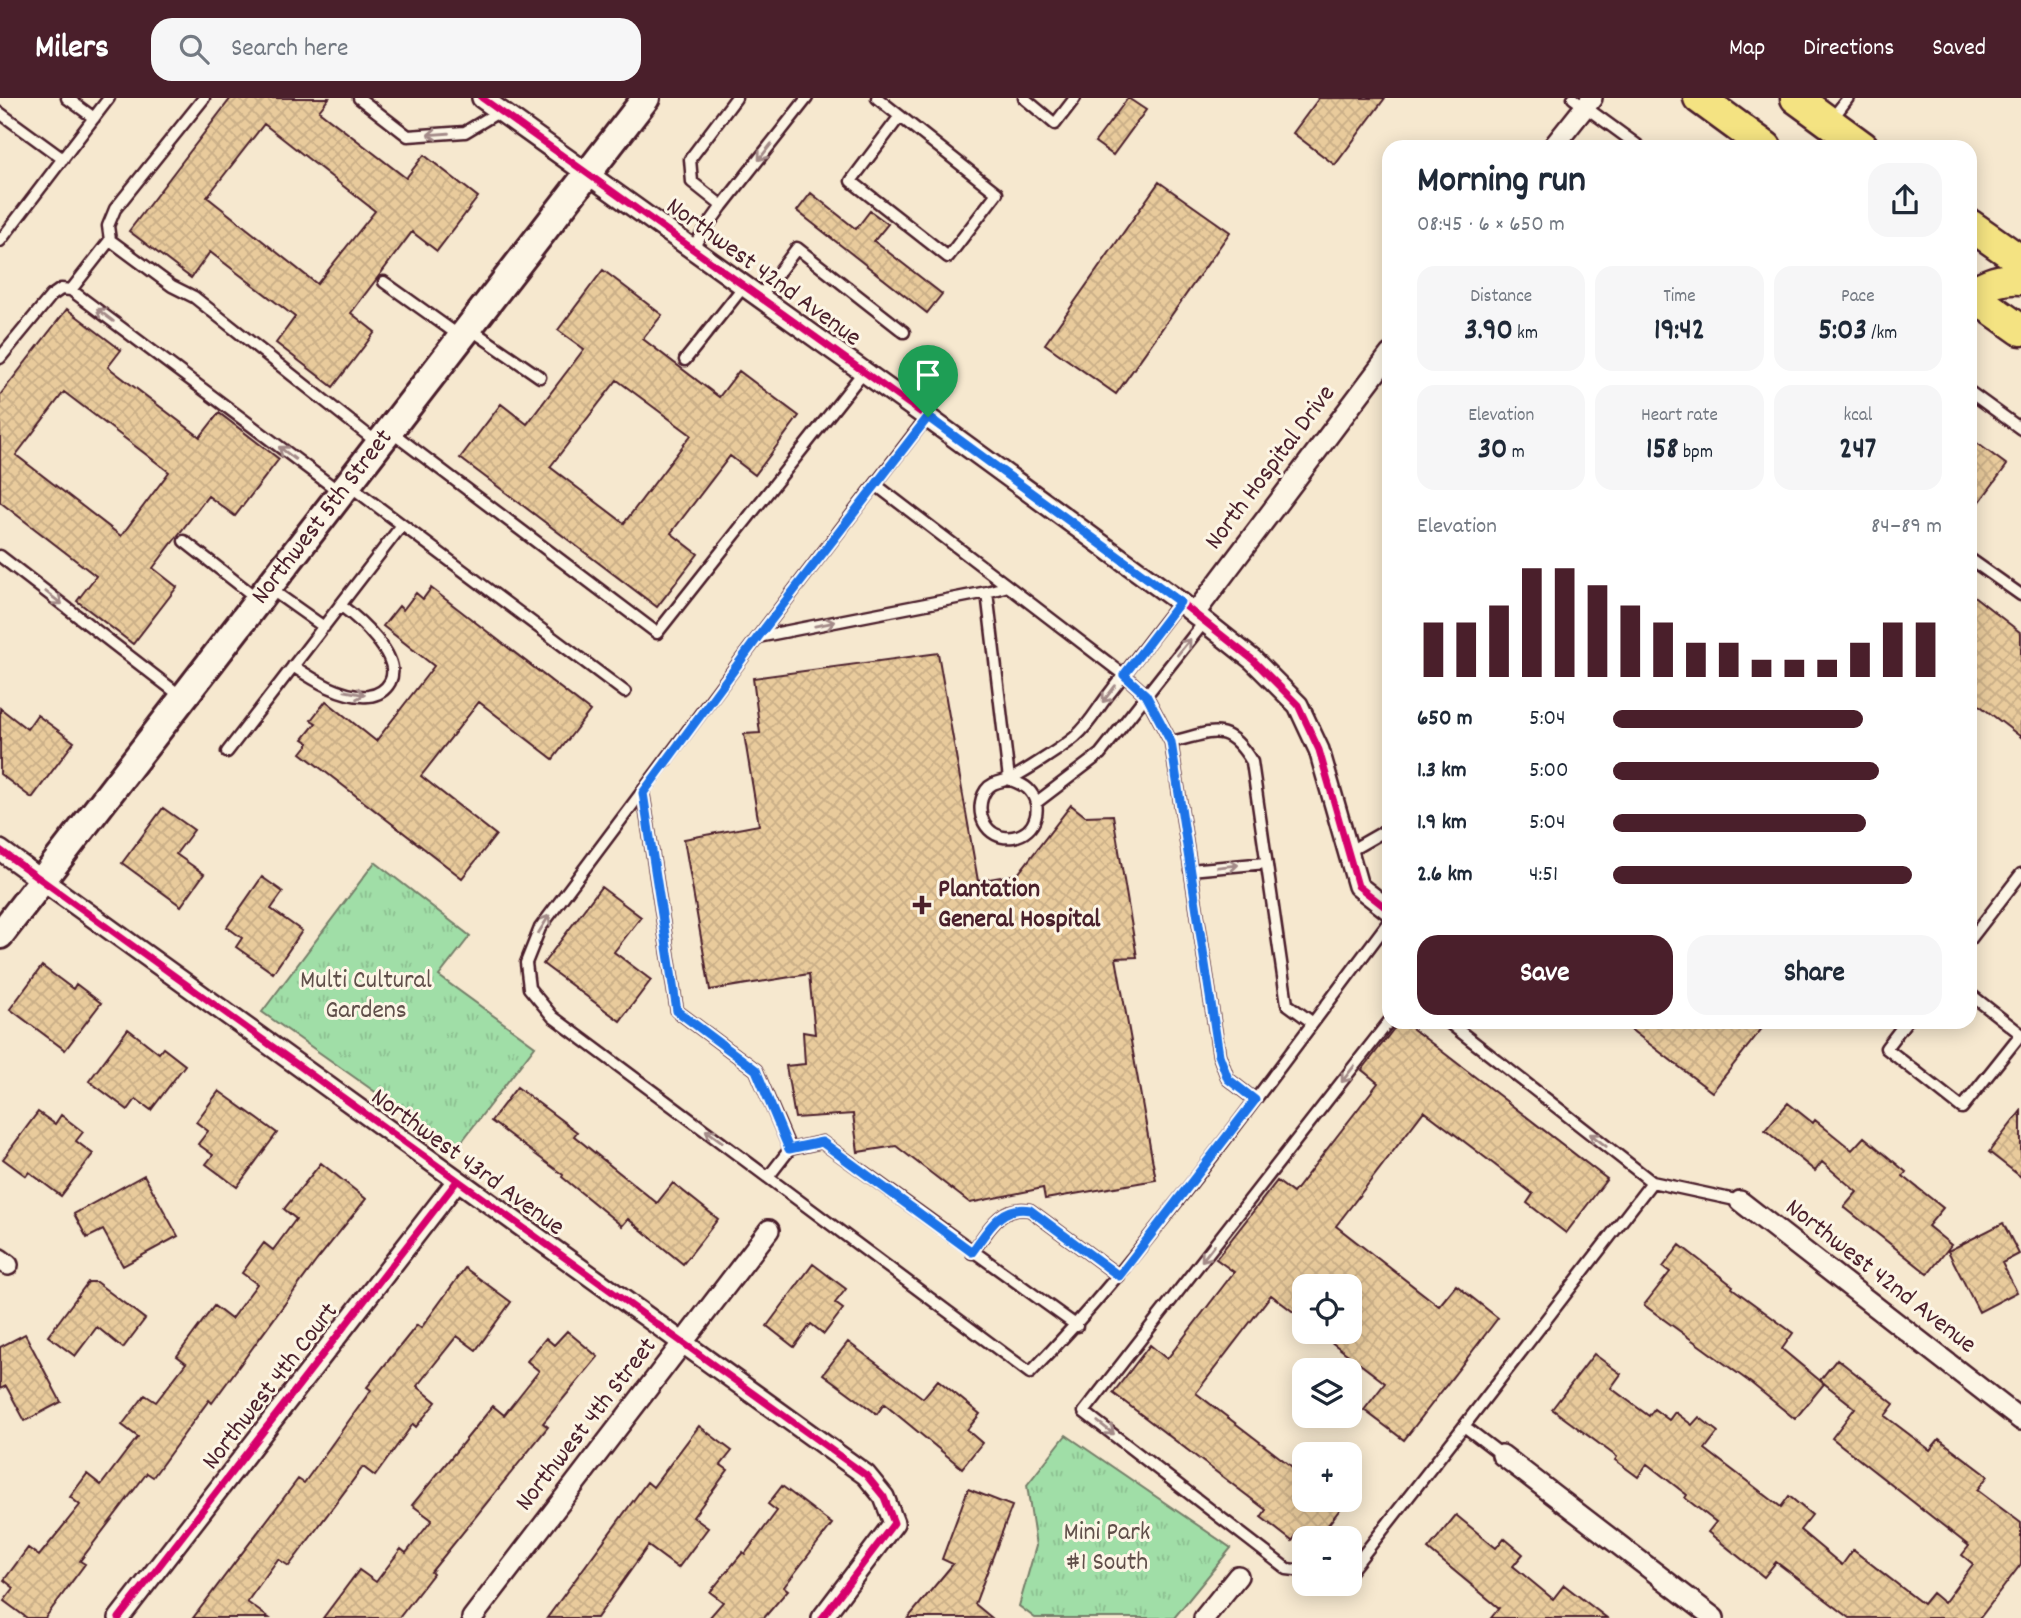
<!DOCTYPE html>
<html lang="en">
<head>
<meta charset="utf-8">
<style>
	:root { --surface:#fff; --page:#f6f6f7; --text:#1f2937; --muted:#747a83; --accent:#4a1f2b }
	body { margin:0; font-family:Dekko,sans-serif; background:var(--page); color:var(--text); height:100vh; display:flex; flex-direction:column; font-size:26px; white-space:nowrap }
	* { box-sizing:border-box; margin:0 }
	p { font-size:23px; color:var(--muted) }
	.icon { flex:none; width:38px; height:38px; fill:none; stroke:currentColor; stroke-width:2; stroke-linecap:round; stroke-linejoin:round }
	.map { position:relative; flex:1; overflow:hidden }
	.side { position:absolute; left:1382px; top:42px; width:595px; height:889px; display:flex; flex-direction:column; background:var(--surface); border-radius:21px; box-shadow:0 4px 18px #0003 }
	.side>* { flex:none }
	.tools { position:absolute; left:1292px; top:1176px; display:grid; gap:14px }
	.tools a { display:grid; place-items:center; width:70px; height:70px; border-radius:14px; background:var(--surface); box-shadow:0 4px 18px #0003; font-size:35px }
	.pin { position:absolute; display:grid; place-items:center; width:60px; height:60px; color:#fff; margin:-72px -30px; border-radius:50% 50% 50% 0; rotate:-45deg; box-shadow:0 0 7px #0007 }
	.pin .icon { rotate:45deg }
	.round { display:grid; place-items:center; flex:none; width:74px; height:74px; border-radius:21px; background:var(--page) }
	.overview { display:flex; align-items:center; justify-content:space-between; height:119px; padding:0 35px }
	h1 { font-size:38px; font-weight:700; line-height:52px }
	.figures { display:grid; grid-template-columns:repeat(3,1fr); gap:10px; height:119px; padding:7px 35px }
	.figures div { display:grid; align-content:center; border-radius:18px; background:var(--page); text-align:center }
	.figures b { font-size:30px; font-weight:700 }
	.figures small { font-size:19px; font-weight:400 }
	.figures p { font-size:19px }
	.chart { height:196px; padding:14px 35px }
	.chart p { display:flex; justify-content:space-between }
	.chart svg { width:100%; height:126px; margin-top:7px; stroke:var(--accent); stroke-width:6 }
	.action { display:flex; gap:14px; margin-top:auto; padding:14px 35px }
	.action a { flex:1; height:80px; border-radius:21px; background:var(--accent); color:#fff; font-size:28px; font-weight:700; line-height:80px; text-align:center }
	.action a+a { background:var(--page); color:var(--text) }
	ul { padding:0 35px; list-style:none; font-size:23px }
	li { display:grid; grid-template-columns:112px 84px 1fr; align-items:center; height:52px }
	li i { height:18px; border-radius:9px; background:var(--accent) }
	header { display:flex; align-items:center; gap:42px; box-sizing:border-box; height:98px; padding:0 35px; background:var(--accent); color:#fff }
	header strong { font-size:33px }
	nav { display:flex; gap:38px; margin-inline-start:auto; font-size:24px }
	.search { width:490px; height:63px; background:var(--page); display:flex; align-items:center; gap:18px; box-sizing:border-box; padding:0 24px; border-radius:21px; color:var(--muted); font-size:26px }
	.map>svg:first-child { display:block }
</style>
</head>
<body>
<header>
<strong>Milers</strong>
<div class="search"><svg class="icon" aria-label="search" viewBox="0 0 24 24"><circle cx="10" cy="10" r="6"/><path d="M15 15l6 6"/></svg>Search here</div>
<nav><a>Map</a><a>Directions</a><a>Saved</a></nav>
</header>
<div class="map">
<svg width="2021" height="1520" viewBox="0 0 2021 1520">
	<defs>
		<pattern id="park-tufts" width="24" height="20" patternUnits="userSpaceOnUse" patternTransform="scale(1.75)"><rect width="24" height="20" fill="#a0dea7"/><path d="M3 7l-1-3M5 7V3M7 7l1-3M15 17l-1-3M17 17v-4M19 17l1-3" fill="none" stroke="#8bbe90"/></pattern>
		<pattern id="building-cross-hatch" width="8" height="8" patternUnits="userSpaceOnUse" patternTransform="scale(1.75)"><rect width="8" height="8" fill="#e9cb9c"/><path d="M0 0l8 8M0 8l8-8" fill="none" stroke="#c9ae87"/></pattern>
	</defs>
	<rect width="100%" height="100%" fill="#f6e8cf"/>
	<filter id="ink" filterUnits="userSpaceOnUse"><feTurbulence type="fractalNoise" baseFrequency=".0143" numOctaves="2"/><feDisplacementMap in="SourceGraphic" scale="14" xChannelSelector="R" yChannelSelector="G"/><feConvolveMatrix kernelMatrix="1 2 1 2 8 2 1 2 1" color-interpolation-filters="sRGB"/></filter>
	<g filter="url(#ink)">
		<path fill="url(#park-tufts)" stroke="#757e69" stroke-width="2" d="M 375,764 L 470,838 L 439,878 L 535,948 L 456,1051 L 262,914 Z
			M 1066,1337 L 1231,1450 L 1174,1520 L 1035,1520 L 1019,1508 L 1036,1448 L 1027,1387 Z"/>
		<path fill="url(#building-cross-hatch)" stroke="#4a1f2b" stroke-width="2" fill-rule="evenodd" d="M 231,0 L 329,0 L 319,13 L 406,80 L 424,57 L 478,99 L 437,153 L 412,134 L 351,215 L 375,234 L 333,289 L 276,245 L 295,219 L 210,154 L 191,180 L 129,133 ZM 264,26 L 375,113 L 317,186 L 207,99 Z
			M 1128,0 L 1146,12 L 1113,57 L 1095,44 Z
			M 1319,0 L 1385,0 L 1335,67 L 1293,35 Z
			M 1159,84 L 1230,134 L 1116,296 L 1045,246 Z
			M 811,95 L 856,131 L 870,113 L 888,126 L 874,143 L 942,196 L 927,215 L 797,113 Z
			M 603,172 L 662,217 L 643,241 L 719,299 L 739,273 L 799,318 L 755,377 L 730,358 L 671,435 L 698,456 L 657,509 L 460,360 L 501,306 L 527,326 L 584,251 L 558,232 ZM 617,282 L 691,337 L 624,425 L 550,369 Z
			M 67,211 L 121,252 L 108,269 L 200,339 L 219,315 L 279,361 L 235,418 L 208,398 L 153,470 L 177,489 L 133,546 L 77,503 L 96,478 L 0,404 L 0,297 ZM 64,294 L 169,374 L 121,438 L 16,357 Z
			M 1970,340 L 2007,367 L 1970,417 Z
			M 431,490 L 590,613 L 553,661 L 479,604 L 421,678 L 496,737 L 462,780 L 301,655 L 309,645 L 303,641 L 316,625 L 311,622 L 326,603 L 376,643 L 434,568 L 383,528 L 399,508 L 403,512 L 416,495 L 423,501 Z
			M 1970,495 L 2021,535 L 2021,639 L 1970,600 Z
			M 938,555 L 978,783 L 1018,776 L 1071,707 L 1085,718 L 1113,717 L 1137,859 L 1116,860 L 1156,1082 L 1045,1101 L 1043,1090 L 970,1105 L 896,1048 L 858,1054 L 853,1016 L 795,1020 L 786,968 L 805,966 L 803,934 L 815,936 L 809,876 L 710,892 L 684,741 L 759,727 L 744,636 L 760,635 L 753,580 Z
			M 0,610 L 27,631 L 37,617 L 74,644 L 32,700 L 0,676 Z
			M 163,710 L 194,732 L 176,756 L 204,776 L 181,808 L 122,765 Z
			M 262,779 L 283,794 L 271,811 L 302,833 L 273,875 L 236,849 L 242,840 L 227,829 Z
			M 601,789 L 641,819 L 614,854 L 651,882 L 620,923 L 543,866 Z
			M 42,868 L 73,891 L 76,886 L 101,905 L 65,952 L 10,911 Z
			M 1399,924 L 1404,924 L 1607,1081 L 1566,1135 L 1527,1105 L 1533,1096 L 1424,1013 L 1336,1128 L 1439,1208 L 1456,1187 L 1498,1220 L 1404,1342 L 1364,1312 L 1385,1285 L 1318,1234 L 1349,1234 L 1349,1188 L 1304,1188 L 1304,1222 L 1271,1197 L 1196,1295 L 1304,1378 L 1304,1402 L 1347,1402 L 1318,1440 L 1313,1440 L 1301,1431 L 1292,1443 L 1261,1419 L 1266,1412 L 1113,1295 L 1150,1247 L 1167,1261 L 1234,1174 L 1216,1161 L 1277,1083 L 1293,1095 L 1378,985 L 1362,972 Z
			M 1621,924 L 1767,924 L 1712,994 Z
			M 128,931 L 159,955 L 163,950 L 185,967 L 151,1012 L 136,1001 L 128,1012 L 89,983 Z
			M 517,989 L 577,1034 L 574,1038 L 657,1105 L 673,1085 L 718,1121 L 683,1166 L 628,1121 L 622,1128 L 562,1079 L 563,1077 L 491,1023 Z
			M 219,993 L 277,1035 L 237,1089 L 206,1066 L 213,1057 L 198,1046 L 208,1033 L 196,1024 Z
			M 1788,1005 L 1813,1025 L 1815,1022 L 1852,1052 L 1864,1039 L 1906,1074 L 1903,1078 L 1943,1110 L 1928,1128 L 1951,1147 L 1928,1176 L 1844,1109 L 1857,1094 L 1822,1064 L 1815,1073 L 1765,1032 Z
			M 2021,1013 L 2021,1079 L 1989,1054 Z
			M 38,1014 L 55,1026 L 61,1017 L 83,1034 L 76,1043 L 93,1056 L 61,1098 L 29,1074 L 26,1078 L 3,1061 Z
			M 321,1065 L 366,1101 L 317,1162 L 212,1305 L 209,1302 L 153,1379 L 147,1375 L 80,1463 L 85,1466 L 45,1520 L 27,1520 L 4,1503 L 14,1490 L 4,1482 L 28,1450 L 39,1458 L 52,1442 L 80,1407 L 70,1399 L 87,1376 L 101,1387 L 126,1354 L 138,1339 L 122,1327 L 145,1297 L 156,1304 L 186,1265 L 177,1258 L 214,1208 L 231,1221 L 257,1186 L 242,1175 L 264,1145 L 273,1152 L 296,1121 L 284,1111 Z
			M 144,1077 L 178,1138 L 123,1168 L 103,1132 L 87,1140 L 74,1116 Z
			M 2003,1125 L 2019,1156 L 2002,1165 L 2017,1194 L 1979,1214 L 1948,1153 Z
			M 1680,1147 L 1733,1188 L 1732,1190 L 1793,1235 L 1782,1251 L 1824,1286 L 1795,1321 L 1751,1285 L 1644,1207 L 1670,1174 L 1663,1169 Z
			M 813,1166 L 846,1191 L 835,1205 L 843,1211 L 824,1236 L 811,1226 L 794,1249 L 767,1228 Z
			M 465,1170 L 511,1204 L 476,1252 L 457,1238 L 417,1288 L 436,1304 L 416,1329 L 413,1326 L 375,1378 L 363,1369 L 289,1468 L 278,1461 L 247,1504 L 269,1520 L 193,1520 L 298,1381 L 304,1385 L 371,1292 L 367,1289 L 417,1227 L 421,1230 Z
			M 88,1184 L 96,1184 L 145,1221 L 123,1250 L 97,1229 L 75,1258 L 48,1238 Z
			M 567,1233 L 598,1259 L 543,1325 L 548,1329 L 431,1474 L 433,1476 L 399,1520 L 323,1520 L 359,1472 L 376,1484 L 401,1451 L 406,1455 L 432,1422 L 412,1407 L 493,1308 L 504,1317 L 527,1288 L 539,1273 L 527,1263 L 546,1240 L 554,1247 Z
			M 25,1236 L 61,1304 L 25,1323 L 6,1288 L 0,1291 L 0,1249 Z
			M 848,1244 L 923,1300 L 938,1282 L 980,1316 L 967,1332 L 982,1345 L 962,1370 L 884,1306 L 877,1316 L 823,1276 Z
			M 1594,1256 L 1621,1276 L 1611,1290 L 1649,1318 L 1654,1311 L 1669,1322 L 1675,1314 L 1692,1327 L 1699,1319 L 1718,1334 L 1705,1351 L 1781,1409 L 1789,1398 L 1812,1417 L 1800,1432 L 1842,1467 L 1853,1452 L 1923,1506 L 1932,1495 L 1944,1505 L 1973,1466 L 1962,1457 L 1969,1448 L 1832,1340 L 1855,1310 L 1820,1282 L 1837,1261 L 1894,1306 L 1885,1318 L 1930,1352 L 1939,1341 L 1988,1378 L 1977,1392 L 2021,1425 L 2021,1466 L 1980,1520 L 1850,1520 L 1776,1464 L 1764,1479 L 1708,1434 L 1716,1424 L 1685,1400 L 1687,1397 L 1647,1366 L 1638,1379 L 1615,1362 L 1617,1359 L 1552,1311 Z
			M 699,1328 L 732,1353 L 721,1367 L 728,1372 L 693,1419 L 708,1430 L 678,1470 L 648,1448 L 597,1520 L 547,1520 L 647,1384 L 653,1389 Z
			M 782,1388 L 832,1426 L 784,1489 L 788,1492 L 764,1520 L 709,1520 L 723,1504 L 710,1494 L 743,1454 L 745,1456 L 777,1413 L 768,1406 Z
			M 968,1391 L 1012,1408 L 975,1506 L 992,1520 L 908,1520 L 953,1466 L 942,1461 Z
			M 1456,1417 L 1496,1450 L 1504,1440 L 1523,1456 L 1513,1468 L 1553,1501 L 1564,1487 L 1607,1520 L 1491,1520 L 1499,1510 L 1428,1451 Z"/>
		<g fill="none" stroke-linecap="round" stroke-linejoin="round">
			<g stroke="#4a1f2b" stroke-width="15">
				<path id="lane" d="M 67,0 L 94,20
					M 204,0 L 115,111 L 108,128 L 110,142 L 172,188 L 194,199 L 379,346
					M 359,0 L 408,38 L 465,34 L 500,13
					M 877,0 L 997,95 L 948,159 L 851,83 L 900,18
					M 1024,0 L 1055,26 L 1075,0
					M 1573,0 L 1640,49
					M 0,15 L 63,61
					M 1832,21 L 1848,0
					M 722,108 L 807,0
					M 0,143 L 109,0
					M 692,150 L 722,108 L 692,84 L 690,61 L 736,0
					M 384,184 L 461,239
					M 71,192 L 110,142
					M 760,199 L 797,150 L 904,234
					M 469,230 L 540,279
					M 0,260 L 51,198 L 61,191 L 71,192 L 341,395
					M 685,262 L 744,188
					M 1970,294 L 2021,331
					M 927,319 L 758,539 L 540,830 L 526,865 L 529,890 L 553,919 L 1030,1275 C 1091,1213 1144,1146 1198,1077 C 1263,993 1326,907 1390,822
					M 390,333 L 657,535 L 864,273
					M 349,387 L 625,594
					M 876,387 L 1124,577 L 1146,597 L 1171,644 L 1219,957 L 1228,981 L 1255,1002
					M 184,443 L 259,502
					M 0,458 L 182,599
					M 1970,461 L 2021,497
					M 269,490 L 324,529
					M 987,494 L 1009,681
					M 758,539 L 987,494 L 1008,488
					M 293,568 C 314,582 342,600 368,598 C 378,597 385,593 390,584 C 403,559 358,520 340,507
					M 1171,644 C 1212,635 1226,621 1252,664 L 1287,906 L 1313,925
					M 227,654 L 402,427
					M 1009,681 C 1015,684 1023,686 1028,691 C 1044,707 1037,735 1013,739 C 986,743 972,713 986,692 C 992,684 1000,684 1009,681 C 1017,679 1069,645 1076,638 C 1089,627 1098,610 1109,596 C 1133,565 1156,534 1180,504
					M 643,695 L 677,913 L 756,972 L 790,1051
					M 1037,704 L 1100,656 L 1205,523
					M 1348,754 L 1390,730
					M 1190,772 L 1266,765
					M 1970,842 L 2021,776
					M 1448,924 L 1652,1084 L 1740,1103
					M 1906,924 L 1886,950 L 1962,1010 L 2021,936 L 1970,896
					M 769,1078 L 790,1051 L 822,1044 L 1077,1228
					M 972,1155 C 987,1134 1000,1106 1030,1112 L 1119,1178
					M 1502,1357 L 1464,1328 L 1652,1084
					M 1304,1473 L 1287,1471 L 1084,1314 L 1390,922
					M 1349,1475 L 1464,1328"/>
			</g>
			<g stroke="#4a1f2b" stroke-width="24">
				<path id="street" d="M 482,0 L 927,319 L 1180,504 L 1253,562 L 1298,607 L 1319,652 L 1358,788 L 1390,813
					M 1553,49 L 1592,0
					M 1195,515 L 1390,256
					M 0,752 L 866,1377 L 884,1399 L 894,1425 L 822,1520
					M 1740,1103 L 2021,1322
					M 0,1161 L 8,1167
					M 1502,1357 L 1714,1520
					M 119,1520 L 457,1083
					M 472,1520 L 769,1132
					M 1204,1520 L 1238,1478"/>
			</g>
			<g stroke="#4a1f2b" stroke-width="32">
				<g id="secondary">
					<path id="s1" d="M 0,837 L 646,0"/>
				</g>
			</g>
			<g stroke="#4a1f2b" stroke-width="35">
				<path id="primary" d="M 1699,0 L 1766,49
					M 1796,0 L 1863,49
					M 1970,127 L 2021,163
					M 1970,195 C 1987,186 2002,179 2021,181
					M 1970,196 L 2021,232"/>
			</g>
			<use href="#lane" stroke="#fcf5e5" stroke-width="10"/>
			<use href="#street" stroke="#fcf5e5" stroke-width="19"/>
			<use href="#secondary" stroke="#fcf5e5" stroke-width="26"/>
			<use href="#primary" stroke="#f4e382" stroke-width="30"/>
			<g stroke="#fcf5e5" stroke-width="11">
				<path id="cycleway" d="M 482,0 L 927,319 L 1180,504 L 1253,562 L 1298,607 L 1319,652 L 1358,788 L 1390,813
					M 0,752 L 866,1377 L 884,1399 L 894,1425 L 822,1520
					M 119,1520 L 457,1083"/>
			</g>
			<use href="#cycleway" stroke="#d6006c" stroke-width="7"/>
		</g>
		<defs><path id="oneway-shaft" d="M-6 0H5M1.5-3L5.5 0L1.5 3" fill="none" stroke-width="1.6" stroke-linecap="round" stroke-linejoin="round" transform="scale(1.75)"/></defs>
		<g stroke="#a38a88">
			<use href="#oneway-shaft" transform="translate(438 36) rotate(176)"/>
			<use href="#oneway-shaft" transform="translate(765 54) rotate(128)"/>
			<use href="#oneway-shaft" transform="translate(105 217) rotate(-143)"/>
			<use href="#oneway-shaft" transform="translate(287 355) rotate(-143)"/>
			<use href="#oneway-shaft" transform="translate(54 500) rotate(38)"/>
			<use href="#oneway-shaft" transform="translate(825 526) rotate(-11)"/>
			<use href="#oneway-shaft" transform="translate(1184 549) rotate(-51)"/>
			<use href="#oneway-shaft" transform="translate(355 595) rotate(11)"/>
			<use href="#oneway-shaft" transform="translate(1109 596) rotate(128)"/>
			<use href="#oneway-shaft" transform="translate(1228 768) rotate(-6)"/>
			<use href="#oneway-shaft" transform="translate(544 826) rotate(-58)"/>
			<use href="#oneway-shaft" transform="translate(1348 976) rotate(128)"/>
			<use href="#oneway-shaft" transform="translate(714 1038) rotate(-144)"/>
			<use href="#oneway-shaft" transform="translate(1598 1042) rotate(-142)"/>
			<use href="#oneway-shaft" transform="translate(1208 1155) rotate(128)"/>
			<use href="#oneway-shaft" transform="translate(1106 1330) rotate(38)"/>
		</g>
	</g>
	<g fill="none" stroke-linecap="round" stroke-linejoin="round" filter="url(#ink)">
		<g stroke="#fff" stroke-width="14">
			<path id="route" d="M 928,319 L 1180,504 L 1124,577 L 1146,597 L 1171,644 L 1219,957 L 1228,981 L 1255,1002 L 1119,1178 L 1030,1112 C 1000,1106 987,1134 972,1154 L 822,1044 L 789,1051 L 756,972 L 677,913 L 643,695 L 758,539 Z"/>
		</g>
		<use href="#route" stroke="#1a73e8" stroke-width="9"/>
	</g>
	<path fill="#4a1f2b" stroke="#fcf5e5" stroke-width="2.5" d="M918.5 796.5h7v7h7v7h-7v7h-7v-7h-7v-7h7z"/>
	<g text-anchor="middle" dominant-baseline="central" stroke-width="6" stroke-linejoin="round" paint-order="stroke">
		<g font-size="26" fill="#4a1f2b" stroke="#fcf5e5">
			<text transform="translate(763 175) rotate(36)">Northwest 42nd Avenue</text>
			<text transform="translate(1271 370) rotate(-53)">North Hospital Drive</text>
			<text stroke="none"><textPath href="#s1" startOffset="528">Northwest 5th Street</textPath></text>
			<text transform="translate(467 1065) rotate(36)">Northwest 43rd Avenue</text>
			<text transform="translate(1880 1179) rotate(38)">Northwest 42nd Avenue</text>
			<text transform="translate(271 1289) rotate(-52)">Northwest 4th Court</text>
			<text transform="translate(587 1327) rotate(-52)">Northwest 4th Street</text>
		</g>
		<g font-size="26" font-weight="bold" fill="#4a1f2b" stroke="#fcf5e5" text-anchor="start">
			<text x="938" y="792">Plantation<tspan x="938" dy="30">General Hospital</tspan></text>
		</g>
		<g font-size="26" fill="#604f4a" stroke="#fcf5e5">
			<text x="366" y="883">Multi Cultural<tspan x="366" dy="30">Gardens</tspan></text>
			<text x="1107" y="1435">Mini Park<tspan x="1107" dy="30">#1 South</tspan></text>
		</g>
	</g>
</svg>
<div class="tools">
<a><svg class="icon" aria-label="locate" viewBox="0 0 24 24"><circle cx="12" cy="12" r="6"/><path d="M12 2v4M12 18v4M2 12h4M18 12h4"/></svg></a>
<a><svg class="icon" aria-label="layers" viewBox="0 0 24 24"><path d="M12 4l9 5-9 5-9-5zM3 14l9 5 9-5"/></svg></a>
<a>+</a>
<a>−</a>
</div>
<div class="pin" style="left:928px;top:319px;background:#1e9e55"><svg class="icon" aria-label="arrive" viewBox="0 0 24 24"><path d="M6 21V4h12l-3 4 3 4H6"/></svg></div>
<section class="side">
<div class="overview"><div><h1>Morning run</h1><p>08:45 · 6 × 650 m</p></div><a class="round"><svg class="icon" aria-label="share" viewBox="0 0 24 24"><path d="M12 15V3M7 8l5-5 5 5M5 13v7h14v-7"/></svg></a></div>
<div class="figures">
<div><p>Distance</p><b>3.90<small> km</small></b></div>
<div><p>Time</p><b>19:42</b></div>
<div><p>Pace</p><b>5:03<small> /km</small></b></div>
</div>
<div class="figures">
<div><p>Elevation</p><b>30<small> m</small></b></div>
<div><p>Heart rate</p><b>158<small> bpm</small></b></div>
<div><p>kcal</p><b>247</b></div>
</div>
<div class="chart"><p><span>Elevation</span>84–89 m</p>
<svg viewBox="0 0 160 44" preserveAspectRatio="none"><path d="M5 44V25M15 44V25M25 44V19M35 44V6M45 44V6M55 44V12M65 44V19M75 44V25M85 44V32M95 44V32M105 44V38M115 44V38M125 44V38M135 44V32M145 44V25M155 44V25"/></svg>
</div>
<ul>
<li><b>650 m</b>5:04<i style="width:76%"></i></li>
<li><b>1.3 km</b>5:00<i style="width:81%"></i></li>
<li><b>1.9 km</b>5:04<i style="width:77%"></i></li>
<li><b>2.6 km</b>4:51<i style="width:91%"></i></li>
</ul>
<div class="action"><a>Save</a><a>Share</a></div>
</section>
</div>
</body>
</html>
